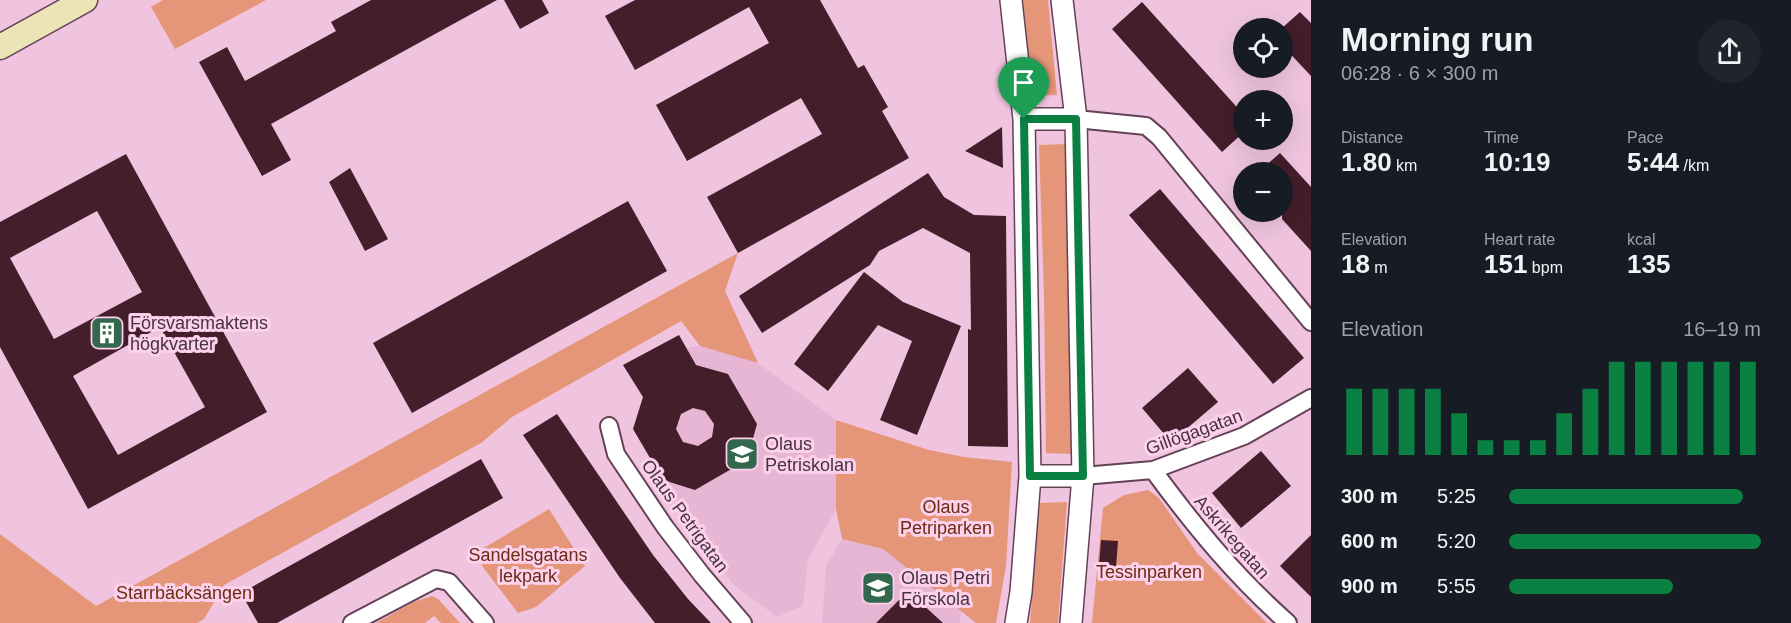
<!DOCTYPE html>
<html lang="en">
<head>
<meta charset="utf-8">
<style>
	:root { --surface:#171b24; --page:#20242c; --text:#f1f3f6; --muted:#9ea1a6; --accent:#0b8043 }
	body { margin:0; font-family:Arial,sans-serif; background:var(--page); color:var(--text); height:100vh; display:flex; flex-direction:column; font-size:22px; white-space:nowrap }
	* { box-sizing:border-box; margin:0 }
	p { font-size:20px; color:var(--muted) }
	.icon { flex:none; width:33px; height:33px; fill:none; stroke:currentColor; stroke-width:2; stroke-linecap:round; stroke-linejoin:round }
	.map { position:relative; flex:1; overflow:hidden }
	.panel { display:flex; flex-direction:column; background:var(--surface); width:480px }
	.panel>* { flex:none }
	.tools { position:absolute; left:1233px; top:18px; display:grid; gap:12px }
	.tools a { display:grid; place-items:center; width:60px; height:60px; border-radius:50%; background:var(--surface); box-shadow:0 6px 24px #0002; font-size:30px }
	.pin { position:absolute; display:grid; place-items:center; width:51px; height:51px; color:#fff; margin:-62px -26px; border-radius:50% 50% 50% 0; rotate:-45deg; box-shadow:0 0 6px #0007 }
	.pin .icon { rotate:45deg }
	.round { display:grid; place-items:center; flex:none; width:63px; height:63px; border-radius:32px; background:var(--page) }
	.summary { display:flex; align-items:center; justify-content:space-between; height:102px; padding:0 30px }
	h1 { font-size:33px; font-weight:800; line-height:45px }
	.stats { display:grid; grid-template-columns:repeat(3,1fr); gap:9px; height:102px; padding:6px 30px }
	.stats div { display:grid; align-content:center }
	.stats b { font-size:26px; font-weight:800 }
	.stats small { font-size:16px; font-weight:400 }
	.stats p { font-size:16px }
	.chart { height:168px; padding:12px 30px }
	.chart p { display:flex; justify-content:space-between }
	.chart svg { width:100%; height:108px; margin-top:6px; stroke:var(--accent); stroke-width:6 }
	ul { padding:0 30px; list-style:none; font-size:20px }
	li { display:grid; grid-template-columns:96px 72px 1fr; align-items:center; height:45px }
	li i { height:15px; border-radius:8px; background:var(--accent) }
	main { display:flex; flex:1; min-height:0 }
	.map>svg:first-child { display:block }
</style>
</head>
<body>
<main>
<div class="map">
<svg width="1311" height="623" viewBox="0 0 1311 623">
	<rect width="100%" height="100%" fill="#f0c4df"/>
	<path fill="#e8b6d5" d="M 679,335 L 686,348 L 700,346 L 758,363 L 836,420 L 836,509 L 808,560 L 803,606 L 777,617 L 734,585 L 663,495 L 663,480 L 633,429 L 643,397 L 623,365 Z
		M 842,539 L 883,549 L 961,611 L 960,623 L 822,623 L 826,566 Z"/>
	<path fill="#e59578" d="M 163,0 L 266,0 L 175,49 L 151,7 Z
		M 1023,0 L 1048,0 L 1057,95 L 1033,96 Z
		M 1065,144 L 1073,454 L 1046,453 L 1044,295 L 1039,145 Z
		M 738,253 L 725,291 L 758,363 L 700,346 L 681,321 L 512,417 L 481,443 L 224,585 L 204,619 L 197,623 L 0,623 L 0,534 L 96,606 Z
		M 836,420 L 929,450 L 964,457 L 1012,462 L 1006,566 L 996,623 L 976,623 L 883,549 L 842,539 L 836,509 Z
		M 1148,490 L 1159,498 L 1197,553 L 1267,623 L 1092,623 L 1103,508 L 1124,495 Z
		M 1067,502 L 1058,623 L 1030,623 L 1040,503 Z
		M 549,509 L 585,566 L 536,607 L 518,613 L 482,566 L 484,548 Z
		M 432,596 L 438,599 L 460,623 L 441,623 L 434,616 L 425,623 L 376,623 L 414,602 Z"/>
	<path fill="#441e2a" fill-rule="evenodd" d="M 371,0 L 497,0 L 271,124 L 291,160 L 262,176 L 199,62 L 227,47 L 245,81 L 336,31 L 331,22 Z
		M 504,0 L 542,0 L 549,13 L 520,29 Z
		M 635,0 L 820,0 L 858,68 L 864,65 L 888,107 L 882,111 L 909,158 L 738,253 L 707,197 L 822,134 L 801,98 L 687,161 L 656,105 L 769,43 L 749,7 L 635,70 L 605,16 Z
		M 1142,2 L 1244,115 L 1244,132 L 1222,152 L 1112,29 Z
		M 1300,12 L 1311,23 L 1311,76 L 1282,45 L 1282,28 Z
		M 1002,127 L 1003,168 L 965,151 Z
		M 1280,153 L 1311,187 L 1311,251 L 1282,219 L 1282,172 L 1258,172 Z
		M 126,154 L 267,412 L 88,509 L 0,347 L 0,222 ZM 97,211 L 142,292 L 54,339 L 10,258 ZM 160,327 L 205,407 L 118,455 L 73,376 Z
		M 350,168 L 388,239 L 365,251 L 329,182 Z
		M 928,173 L 944,197 L 974,215 L 1006,216 L 1008,447 L 968,446 L 968,329 L 971,330 L 970,253 L 923,228 L 879,251 L 870,265 L 762,333 L 739,296 Z
		M 1160,189 L 1304,358 L 1273,384 L 1129,215 Z
		M 628,201 L 667,271 L 412,413 L 373,343 Z
		M 864,272 L 903,302 L 961,326 L 917,435 L 880,420 L 912,341 L 878,325 L 828,391 L 794,364 Z
		M 679,335 L 696,365 L 728,374 L 757,424 L 747,460 L 695,490 L 663,480 L 633,429 L 643,397 L 623,365 ZM 693,408 L 705,411 L 714,424 L 712,437 L 698,446 L 683,442 L 676,429 L 681,414 Z
		M 1188,368 L 1218,402 L 1171,442 L 1142,408 Z
		M 557,414 L 653,555 L 688,599 L 711,623 L 655,623 L 620,578 L 523,435 Z
		M 1261,451 L 1291,486 L 1241,528 L 1212,493 Z
		M 481,459 L 503,498 L 277,623 L 258,623 L 241,593 Z
		M 1311,535 L 1311,597 L 1280,566 Z
		M 1101,540 L 1118,541 L 1116,567 L 1099,565 Z
		M 908,591 L 943,623 L 876,623 Z"/>
	<g fill="none" stroke-linecap="round" stroke-linejoin="round">
		<g stroke="#654158" stroke-width="20">
			<path id="minor" d="M 1076,119 L 1146,126 L 1159,137 L 1311,322
				M 609,426 L 616,454 L 665,527 L 702,575 L 743,623
				M 1153,470 C 1195,527 1235,576 1288,623
				M 1083,476 L 1153,470 L 1244,436 L 1311,398
				M 352,623 L 436,579 L 449,582 L 485,623"/>
		</g>
		<g stroke="#654158" stroke-width="24">
			<path id="tertiary" d="M 1011,0 L 1024,119 L 1030,476 L 1021,592 L 1016,623
				M 1062,0 L 1076,119 L 1083,476 L 1071,623
				M 1024,119 L 1076,119
				M 1030,476 L 1083,476"/>
		</g>
		<g stroke="#654158" stroke-width="27">
			<path id="secondary" d="M 0,47 L 85,0"/>
		</g>
		<use href="#minor" stroke="#fff" stroke-width="16"/>
		<use href="#tertiary" stroke="#fff" stroke-width="21"/>
		<use href="#secondary" stroke="#eae4b7" stroke-width="24"/>
	</g>
	<g fill="none" stroke-linecap="round" stroke-linejoin="round">
		<g stroke="#fff" stroke-width="12">
			<path id="route" d="M 1024,119 L 1076,119 L 1083,476 L 1030,476 Z"/>
		</g>
		<use href="#route" stroke="#0b8043" stroke-width="8"/>
	</g>
	<defs>
		<g id="building-square" transform="scale(1.725)"><rect x="-9" y="-9" width="18" height="18" rx="4" fill="#33684e" stroke="#fdd1ec"/><path d="M-4-6H4V6H1V3H-1V6H-4ZM-2.5-4.3h1.7v1.8h-1.7ZM.8-4.3h1.7v1.8H.8ZM-2.5-1h1.7V.8h-1.7ZM.8-1h1.7V.8H.8Z" fill="#fff"/></g>
		<g id="school-square" transform="scale(1.725)"><rect x="-9" y="-9" width="18" height="18" rx="4" fill="#33684e" stroke="#fdd1ec"/><path d="M0-5L7-2L0 1L-7-2ZM-4 1L0 2.5L4 1V4Q0 6-4 4Z" fill="#fff"/></g>
	</defs>
	<g fill-rule="evenodd">
		<use href="#building-square" x="107" y="333"/>
		<use href="#school-square" x="742" y="454"/>
		<use href="#school-square" x="878" y="588"/>
	</g>
	<g text-anchor="middle" dominant-baseline="central" stroke-width="6" stroke-linejoin="round" paint-order="stroke">
		<g font-size="18" fill="#45343f" stroke="#fdd1ec" text-anchor="start">
			<text x="130" y="323">Försvarsmaktens<tspan x="130" dy="21">högkvarter</tspan></text>
			<text x="765" y="444">Olaus<tspan x="765" dy="21">Petriskolan</tspan></text>
			<text x="901" y="578">Olaus Petri<tspan x="901" dy="21">Förskola</tspan></text>
		</g>
		<g font-size="18" fill="#45343f" stroke="#fdd1ec">
			<text transform="translate(1194 432) rotate(-20)">Gillögagatan</text>
			<text transform="translate(685 516) rotate(54)">Olaus Petrigatan</text>
			<text transform="translate(1232 537) rotate(49)">Askrikegatan</text>
		</g>
		<g font-size="18" fill="#6b2c13" stroke="#fdd1ec">
			<text x="946" y="507">Olaus<tspan x="946" dy="21">Petriparken</tspan></text>
			<text x="528" y="555">Sandelsgatans<tspan x="528" dy="21">lekpark</tspan></text>
			<text x="1149" y="572">Tessinparken</text>
			<text x="184" y="593">Starrbäcksängen</text>
		</g>
	</g>
</svg>
<div class="tools">
<a><svg class="icon" aria-label="locate" viewBox="0 0 24 24"><circle cx="12" cy="12" r="6"/><path d="M12 2v4M12 18v4M2 12h4M18 12h4"/></svg></a>
<a>+</a>
<a>−</a>
</div>
<div class="pin" style="left:1024px;top:119px;background:#1e9e55"><svg class="icon" aria-label="arrive" viewBox="0 0 24 24"><path d="M6 21V4h12l-3 4 3 4H6"/></svg></div>
</div>
<section class="panel">
<div class="summary"><div><h1>Morning run</h1><p>06:28 · 6 × 300 m</p></div><a class="round"><svg class="icon" aria-label="share" viewBox="0 0 24 24"><path d="M12 15V3M7 8l5-5 5 5M5 13v7h14v-7"/></svg></a></div>
<div class="stats">
<div><p>Distance</p><b>1.80<small> km</small></b></div>
<div><p>Time</p><b>10:19</b></div>
<div><p>Pace</p><b>5:44<small> /km</small></b></div>
</div>
<div class="stats">
<div><p>Elevation</p><b>18<small> m</small></b></div>
<div><p>Heart rate</p><b>151<small> bpm</small></b></div>
<div><p>kcal</p><b>135</b></div>
</div>
<div class="chart"><p><span>Elevation</span>16–19 m</p>
<svg viewBox="0 0 160 44" preserveAspectRatio="none"><path d="M5 44V17M15 44V17M25 44V17M35 44V17M45 44V27M55 44V38M65 44V38M75 44V38M85 44V27M95 44V17M105 44V6M115 44V6M125 44V6M135 44V6M145 44V6M155 44V6"/></svg>
</div>
<ul>
<li><b>300 m</b>5:25<i style="width:93%"></i></li>
<li><b>600 m</b>5:20<i style="width:100%"></i></li>
<li><b>900 m</b>5:55<i style="width:65%"></i></li>
</ul>
</section>
</main>
</body>
</html>
